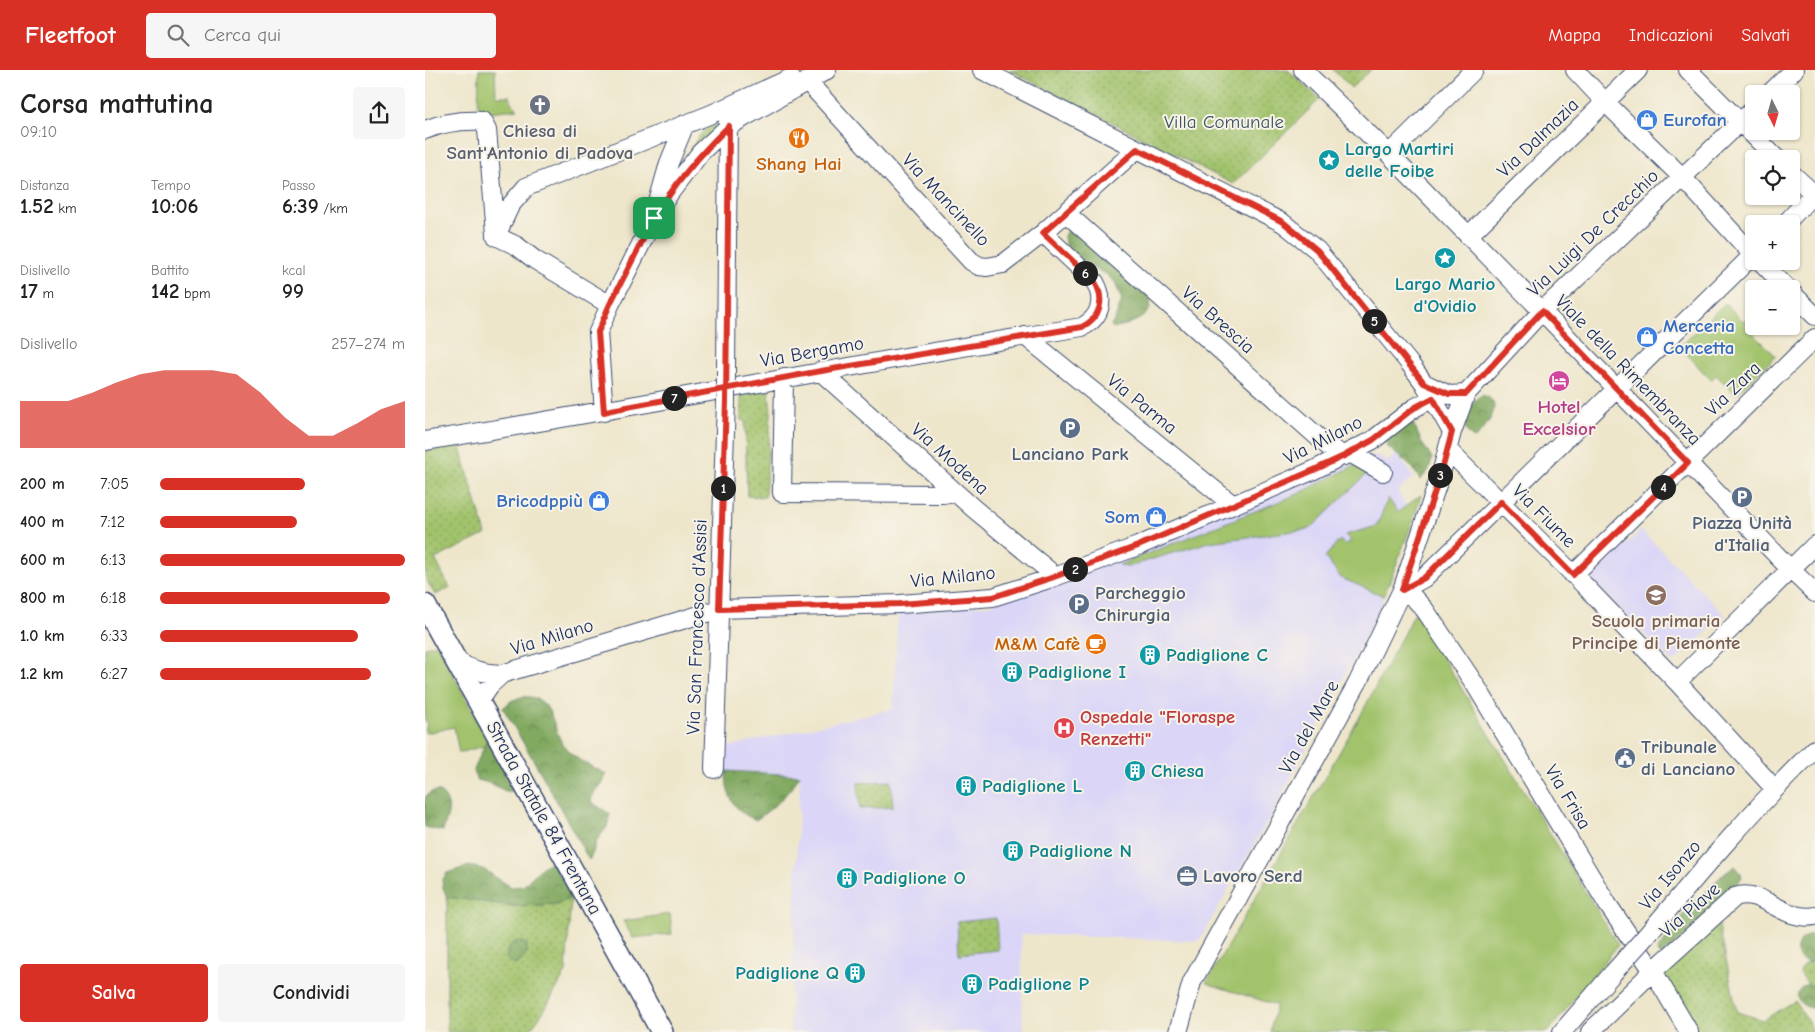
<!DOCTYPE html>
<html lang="it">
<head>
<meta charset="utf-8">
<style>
	:root { --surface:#fff; --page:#f6f6f6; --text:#222; --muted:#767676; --accent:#d93025 }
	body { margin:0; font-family:"Comic Neue",sans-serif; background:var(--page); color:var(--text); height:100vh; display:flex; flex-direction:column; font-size:19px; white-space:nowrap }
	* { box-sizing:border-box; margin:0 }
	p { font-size:16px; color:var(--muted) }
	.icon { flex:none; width:28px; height:28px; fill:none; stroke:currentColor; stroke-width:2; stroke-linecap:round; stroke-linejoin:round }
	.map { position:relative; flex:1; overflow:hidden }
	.details { display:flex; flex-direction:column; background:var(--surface); width:425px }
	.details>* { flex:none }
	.needle { width:32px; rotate:175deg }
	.tools { position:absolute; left:1320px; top:15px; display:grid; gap:10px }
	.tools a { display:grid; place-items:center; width:55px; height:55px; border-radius:5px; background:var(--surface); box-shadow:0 1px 4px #0004; font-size:25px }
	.pin { position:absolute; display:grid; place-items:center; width:42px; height:42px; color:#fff; margin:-21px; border-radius:10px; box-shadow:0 2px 8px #0006 }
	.km { position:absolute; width:25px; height:25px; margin:-12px; border-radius:50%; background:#222; color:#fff; font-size:14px; line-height:25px; text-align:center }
	.round { display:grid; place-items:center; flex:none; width:52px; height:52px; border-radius:5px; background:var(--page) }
	.head { display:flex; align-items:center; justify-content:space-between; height:85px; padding:0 20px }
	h1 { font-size:28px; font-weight:700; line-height:38px }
	.figures { display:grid; grid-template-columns:repeat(3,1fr); gap:8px; height:85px; padding:5px 20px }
	.figures div { display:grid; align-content:center }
	.figures b { font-size:21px; font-weight:700 }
	.figures small { font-size:14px; font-weight:400 }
	.figures p { font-size:14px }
	.chart { height:140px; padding:10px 20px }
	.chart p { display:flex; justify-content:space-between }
	.chart svg { width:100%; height:90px; margin-top:5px; fill:var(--accent); opacity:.7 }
	.primary-button { display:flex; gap:10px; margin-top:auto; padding:10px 20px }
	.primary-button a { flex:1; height:58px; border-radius:5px; background:var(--accent); color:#fff; font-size:20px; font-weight:700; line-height:58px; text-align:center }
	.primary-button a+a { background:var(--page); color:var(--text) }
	ul { padding:0 20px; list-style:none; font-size:16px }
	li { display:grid; grid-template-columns:80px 60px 1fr; align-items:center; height:38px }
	li i { height:12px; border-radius:6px; background:var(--accent) }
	header { display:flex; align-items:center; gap:30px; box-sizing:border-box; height:70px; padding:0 25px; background:var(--accent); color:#fff }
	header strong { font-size:24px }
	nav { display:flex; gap:28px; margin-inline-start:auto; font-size:18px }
	.search { width:350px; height:45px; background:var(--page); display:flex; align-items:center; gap:12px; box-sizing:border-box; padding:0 18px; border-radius:5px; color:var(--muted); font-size:19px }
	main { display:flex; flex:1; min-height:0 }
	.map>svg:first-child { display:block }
</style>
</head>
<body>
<header>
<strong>Fleetfoot</strong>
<div class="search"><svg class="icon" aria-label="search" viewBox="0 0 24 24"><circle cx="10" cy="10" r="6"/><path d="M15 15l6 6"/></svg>Cerca qui</div>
<nav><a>Mappa</a><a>Indicazioni</a><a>Salvati</a></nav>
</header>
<main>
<section class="details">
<div class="head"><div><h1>Corsa mattutina</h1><p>09:10</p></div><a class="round"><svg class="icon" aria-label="share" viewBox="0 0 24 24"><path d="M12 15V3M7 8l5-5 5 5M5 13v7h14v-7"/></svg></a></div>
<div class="figures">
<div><p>Distanza</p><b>1.52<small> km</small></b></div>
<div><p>Tempo</p><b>10:06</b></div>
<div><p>Passo</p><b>6:39<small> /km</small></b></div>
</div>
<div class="figures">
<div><p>Dislivello</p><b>17<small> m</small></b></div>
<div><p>Battito</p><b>142<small> bpm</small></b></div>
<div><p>kcal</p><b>99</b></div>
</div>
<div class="chart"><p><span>Dislivello</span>257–274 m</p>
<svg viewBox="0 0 160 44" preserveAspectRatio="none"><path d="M0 44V21L10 21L20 21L30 17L40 12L50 8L60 6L70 6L80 6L90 8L100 17L110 29L120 38L130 38L140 32L150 25L160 21V44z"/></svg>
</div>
<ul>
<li><b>200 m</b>7:05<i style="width:59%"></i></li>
<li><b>400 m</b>7:12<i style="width:56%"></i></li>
<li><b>600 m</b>6:13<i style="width:100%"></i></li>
<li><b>800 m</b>6:18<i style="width:94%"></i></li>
<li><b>1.0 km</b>6:33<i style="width:81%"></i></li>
<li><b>1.2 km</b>6:27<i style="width:86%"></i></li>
</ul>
<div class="primary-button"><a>Salva</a><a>Condividi</a></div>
</section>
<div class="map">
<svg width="1390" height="962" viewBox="0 0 1390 962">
	<defs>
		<pattern id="grass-dots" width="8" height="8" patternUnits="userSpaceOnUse" patternTransform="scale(1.25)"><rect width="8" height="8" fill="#a2c36c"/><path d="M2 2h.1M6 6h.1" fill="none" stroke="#839f5c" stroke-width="1.8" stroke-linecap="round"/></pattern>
		<pattern id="forest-crowns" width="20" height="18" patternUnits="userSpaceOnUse" patternTransform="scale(1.25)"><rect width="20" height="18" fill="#81a960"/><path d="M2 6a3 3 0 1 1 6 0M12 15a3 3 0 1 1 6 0" fill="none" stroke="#698a52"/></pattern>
	</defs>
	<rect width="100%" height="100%" fill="#f7f3e8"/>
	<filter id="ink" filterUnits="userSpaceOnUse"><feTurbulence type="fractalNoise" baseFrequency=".02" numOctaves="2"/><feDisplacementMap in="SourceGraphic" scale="10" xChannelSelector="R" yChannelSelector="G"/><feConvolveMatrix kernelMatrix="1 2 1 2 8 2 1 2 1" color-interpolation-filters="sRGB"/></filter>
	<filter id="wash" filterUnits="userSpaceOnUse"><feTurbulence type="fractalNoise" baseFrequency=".0096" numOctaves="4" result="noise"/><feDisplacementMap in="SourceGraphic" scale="20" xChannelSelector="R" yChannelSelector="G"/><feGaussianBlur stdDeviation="1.12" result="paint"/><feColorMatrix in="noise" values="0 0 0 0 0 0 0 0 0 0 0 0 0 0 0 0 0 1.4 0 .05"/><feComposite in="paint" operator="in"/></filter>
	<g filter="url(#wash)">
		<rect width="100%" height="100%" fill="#eee6cb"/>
		<path fill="#dbd6f7" d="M 972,384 L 989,407 L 973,421 L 988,451 L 953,542 L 850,738 L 774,871 L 596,864 L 598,962 L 365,962 L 375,705 L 301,701 L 302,677 L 468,639 L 473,540 L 565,535 L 929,390 L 954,385 L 962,392 Z
			M 1216,460 L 1300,545 L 1248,593 L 1166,509 Z"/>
		<path fill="url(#grass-dots)" stroke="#5e7965" d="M 584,0 L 863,0 L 895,29 L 808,114 Z
			M 908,0 L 946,0 L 926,18 Z
			M 292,48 L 289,59 L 254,98 L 274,66 Z
			M 344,320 L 346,344 L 340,427 L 322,426 L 320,350 L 316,350 L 316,325 Z
			M 34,375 L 61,464 L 10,489 L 25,518 L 10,525 L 0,507 L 0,381 Z
			M 466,711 L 468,737 L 435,739 L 433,713 Z
			M 22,827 L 90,836 L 131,834 L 146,828 L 141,902 L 119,941 L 103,962 L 22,962 Z
			M 571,848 L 573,880 L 534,884 L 532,852 Z
			M 1293,851 L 1312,942 L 1338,950 L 1370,931 L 1388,960 L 1388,962 L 1273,962 L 1238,903 Z
			M 1389,890 L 1390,891 L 1390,917 L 1383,915 L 1375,903 L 1378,896 Z"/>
		<path fill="url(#forest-crowns)" stroke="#4e6c5f" d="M 644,156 L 723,224 C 725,229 727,235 724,240 C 719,250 697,257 688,258 L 686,255 L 689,252 L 697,230 L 690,213 L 681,204 L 665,197 L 640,175 L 639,166 Z
			M 1057,325 C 1083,332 1060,357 1050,369 C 1031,359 1042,333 1057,325 Z
			M 988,353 L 997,373 L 1007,388 L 1004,400 L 995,410 L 988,398 L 963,377 L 960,372 C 968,362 975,355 988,353 Z
			M 96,627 C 130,624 125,656 139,676 C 149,690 167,696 181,704 C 178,716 167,719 166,732 L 185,744 L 182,757 L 171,771 L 168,783 L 164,790 L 117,705 L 78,638 L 86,631 Z
			M 62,669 L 90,720 C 80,723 79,720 71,716 C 65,713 58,711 51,710 L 49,700 Z
			M 301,701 L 375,705 C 364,724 349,737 331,750 C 308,741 301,725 301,701 Z
			M 14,721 C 29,734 23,744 18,761 L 0,757 L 0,727 L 6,722 Z
			M 128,792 L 146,828 L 131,834 L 90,836 L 22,827 L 18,818 L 17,810 L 22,803 L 43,796 L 58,799 L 86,817 L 98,816 L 118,796 Z
			M 1310,796 L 1316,803 L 1317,807 L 1305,824 L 1237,886 L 1233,884 L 1232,880 L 1244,866 L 1254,849 L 1295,807 Z
			M 1385,865 L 1390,866 L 1390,889 L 1384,893 C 1366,889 1369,870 1385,865 Z
			M 93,871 L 98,872 L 102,875 L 102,884 L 95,892 L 90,895 L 82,889 C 80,880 84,874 93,871 Z
			M 1381,915 L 1390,916 L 1390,938 C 1374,938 1365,924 1381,915 Z"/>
		<path fill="#a2c36c" stroke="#5e7965" d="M 54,0 L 70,0 L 71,26 L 85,26 L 86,32 L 93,39 L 53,43 Z
			M 1300,233 L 1318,251 L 1322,248 L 1329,254 L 1325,260 L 1351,286 L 1311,324 L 1291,305 L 1286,310 L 1255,277 Z
			M 936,392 L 947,399 L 885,459 L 784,472 L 702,497 L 694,495 L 873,424 Z
			M 996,425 L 988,451 L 959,526 L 916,508 L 900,487 L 915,470 L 920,475 L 926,471 L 920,465 L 952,456 L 963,428 L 973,442 Z
			M 990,542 L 1193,875 L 1123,962 L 845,962 L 851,935 L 781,913 L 933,650 Z
			M 12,574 L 62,669 L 59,676 L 34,683 L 29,657 L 0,663 L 2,653 L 0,650 L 0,577 Z
			M 245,844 L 247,864 L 208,868 L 198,851 Z"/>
	</g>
	<g filter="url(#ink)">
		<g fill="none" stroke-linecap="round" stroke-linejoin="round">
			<g stroke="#3b4a6e" stroke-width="20">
				<path id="minor" d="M 557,0 L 858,153 L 892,180 L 985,294 L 999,313 L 1027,362
					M 878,0 L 964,84 L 1117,241 L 1365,499 L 1390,523
					M 1150,0 L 1180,32 L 1257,107 L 1329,186
					M 1263,0 L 1352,89
					M 382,11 L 546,191 L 554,196 L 562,197 L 578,194 L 618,163 L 712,79
					M 1344,24 L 1369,0
					M 0,60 C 19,52 37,50 57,51 L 62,60 L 71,163
					M 964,84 L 1049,0
					M 1366,103 L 1390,125
					M 233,132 L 244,93 L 260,54
					M 641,143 L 903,376 L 919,386
					M 1360,154 L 1388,124
					M 71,166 L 85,136 L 101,117 L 284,45 L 366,8
					M 71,166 L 92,176 L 110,190 L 185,235
					M 1043,166 L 1213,0
					M 1335,191 L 1363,219
					M 1366,222 L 1390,246
					M 600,266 L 808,435
					M 395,301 L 548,438 L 623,500 L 627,508
					M 301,302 L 303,50
					M 359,308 L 357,423 L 518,424 L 530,422
					M 999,313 L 1024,325 L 1041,324
					M 179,342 L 173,262 L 185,235 L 206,194 L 229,148 L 244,124 L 276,82 L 304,56 L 402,0
					M 0,371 C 220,336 438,292 657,257 C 676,247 680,230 670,212 L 618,163
					M 1023,380 L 1159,515 L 1252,612 L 1349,718
					M 925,383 L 958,402
					M 1148,505 L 1390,268
					M 977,520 L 989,528 L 1000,540 L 1051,616 L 1183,835 L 1228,901 L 1264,962
					M 977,520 L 999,508 L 1329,184
					M 32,591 C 45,600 61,604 77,604 L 294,539 L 475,534 L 568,527 L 627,508 L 713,476 L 889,400 L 948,370 L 989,338 L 1008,328
					M 1252,612 L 1390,475
					M 54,631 L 65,615 L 77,604
					M 289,699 L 301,331
					M 1221,866 C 1275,802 1329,738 1390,679
					M 753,962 L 767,912 L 933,612 L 977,520 L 1017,400 L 1027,362 L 1041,324 L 1117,241 L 1329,39
					M 1137,962 L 1188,903
					M 1165,962 L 1228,901 L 1310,827 C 1337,817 1357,852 1390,846"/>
			</g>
			<g stroke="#3b4a6e" stroke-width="24">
				<path id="major" d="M 0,535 L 237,962"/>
			</g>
			<use href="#minor" stroke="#fff" stroke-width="18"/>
			<use href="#major" stroke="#fff" stroke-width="21"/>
			<g stroke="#3b4a6e" stroke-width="20" stroke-linecap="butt">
				<path id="minor-bridge" d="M 301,331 L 301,302
					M 1188,903 L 1221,866"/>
			</g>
			<use href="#minor-bridge" stroke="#fff" stroke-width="18"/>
		</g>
	</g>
	<g fill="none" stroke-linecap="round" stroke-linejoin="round" filter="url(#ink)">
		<g stroke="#fff" stroke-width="10">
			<path id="route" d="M 229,148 C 251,112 274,85 304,56 C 303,148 302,239 301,331 L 294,539 L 475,534 L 568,527 L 626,508 L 713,476 L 889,400 L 919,386 L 948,370 L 989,338 L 1008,328 L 1027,362 L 1017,400 L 977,520 L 999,508 L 1076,432 L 1148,505 L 1263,393 L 1117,241 L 1041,324 L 1024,324 L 999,313 L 892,180 L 858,152 L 712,79 L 618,163 L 670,212 C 680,230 676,247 657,257 L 396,301 C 326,314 256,327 186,340 L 179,342 L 173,262 L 185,234 L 229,148"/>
		</g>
		<use href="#route" stroke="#d93025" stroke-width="6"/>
	</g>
	<defs>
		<g id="church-disc" transform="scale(1.125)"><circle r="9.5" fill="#6b7280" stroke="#f7f3e8"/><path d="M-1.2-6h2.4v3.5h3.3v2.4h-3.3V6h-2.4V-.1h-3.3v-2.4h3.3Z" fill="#fff"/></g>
		<g id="shop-disc" transform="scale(1.125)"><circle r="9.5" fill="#3f7fe0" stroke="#f7f3e8"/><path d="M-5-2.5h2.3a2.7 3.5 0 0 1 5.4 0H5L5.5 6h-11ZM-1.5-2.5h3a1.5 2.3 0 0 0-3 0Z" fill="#fff"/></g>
		<g id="restaurant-disc" transform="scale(1.125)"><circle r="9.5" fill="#e8710a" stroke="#f7f3e8"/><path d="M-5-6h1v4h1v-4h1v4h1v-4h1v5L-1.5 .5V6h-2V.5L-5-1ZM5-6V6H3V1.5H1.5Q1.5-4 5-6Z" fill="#fff"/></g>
		<g id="sight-disc" transform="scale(1.125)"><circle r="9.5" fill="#0f9aa8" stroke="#f7f3e8"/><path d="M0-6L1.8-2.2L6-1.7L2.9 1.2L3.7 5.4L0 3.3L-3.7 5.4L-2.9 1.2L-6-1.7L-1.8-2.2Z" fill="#fff"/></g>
		<g id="hotel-disc" transform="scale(1.125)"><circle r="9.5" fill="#d1479c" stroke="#f7f3e8"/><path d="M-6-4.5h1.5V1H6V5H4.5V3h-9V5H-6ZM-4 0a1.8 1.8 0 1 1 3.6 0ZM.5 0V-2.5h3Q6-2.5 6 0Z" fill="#fff"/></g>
		<g id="parking-disc" transform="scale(1.125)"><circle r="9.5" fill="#5c6f8a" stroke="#f7f3e8"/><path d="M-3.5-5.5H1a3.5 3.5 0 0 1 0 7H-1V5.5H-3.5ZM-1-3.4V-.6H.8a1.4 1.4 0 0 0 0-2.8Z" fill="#fff"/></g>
		<g id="school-disc" transform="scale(1.125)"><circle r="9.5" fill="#8d6e63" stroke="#f7f3e8"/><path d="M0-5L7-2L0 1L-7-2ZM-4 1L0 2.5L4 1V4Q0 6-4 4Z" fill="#fff"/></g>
		<g id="cafe-disc" transform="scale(1.125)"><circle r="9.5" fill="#e8710a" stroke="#f7f3e8"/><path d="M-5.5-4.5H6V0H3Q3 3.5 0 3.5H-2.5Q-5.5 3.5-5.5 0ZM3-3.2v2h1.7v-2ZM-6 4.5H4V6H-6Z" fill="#fff"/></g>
		<g id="building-disc" transform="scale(1.125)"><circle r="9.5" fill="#0f9aa8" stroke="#f7f3e8"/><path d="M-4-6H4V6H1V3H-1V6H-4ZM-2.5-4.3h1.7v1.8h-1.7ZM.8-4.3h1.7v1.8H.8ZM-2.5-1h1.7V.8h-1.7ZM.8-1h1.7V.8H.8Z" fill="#fff"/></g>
		<g id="hospital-disc" transform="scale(1.125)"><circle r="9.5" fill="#e0444e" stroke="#f7f3e8"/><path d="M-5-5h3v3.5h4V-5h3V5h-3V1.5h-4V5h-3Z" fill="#fff"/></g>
		<g id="civic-disc" transform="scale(1.125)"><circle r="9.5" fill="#5c6f8a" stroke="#f7f3e8"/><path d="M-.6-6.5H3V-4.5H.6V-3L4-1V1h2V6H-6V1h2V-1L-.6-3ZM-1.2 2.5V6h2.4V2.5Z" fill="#fff"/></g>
		<g id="office-disc" transform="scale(1.125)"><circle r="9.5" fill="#5c6f8a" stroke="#f7f3e8"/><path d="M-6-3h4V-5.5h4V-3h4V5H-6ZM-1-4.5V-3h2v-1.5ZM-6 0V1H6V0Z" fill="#fff"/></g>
	</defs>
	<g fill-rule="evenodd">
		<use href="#church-disc" x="115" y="35"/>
		<use href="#shop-disc" x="1222" y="50"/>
		<use href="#restaurant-disc" x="374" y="68"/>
		<use href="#sight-disc" x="904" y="90"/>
		<use href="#sight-disc" x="1020" y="188"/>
		<use href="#shop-disc" x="1222" y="267"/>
		<use href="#hotel-disc" x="1134" y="311"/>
		<use href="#parking-disc" x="645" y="358"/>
		<use href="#parking-disc" x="1317" y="427"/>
		<use href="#shop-disc" x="174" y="431"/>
		<use href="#shop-disc" x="731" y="447"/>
		<use href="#school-disc" x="1231" y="525"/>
		<use href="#parking-disc" x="654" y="534"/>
		<use href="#cafe-disc" x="671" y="574"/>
		<use href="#building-disc" x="725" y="585"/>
		<use href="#building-disc" x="587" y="602"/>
		<use href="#hospital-disc" x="639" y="658"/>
		<use href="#civic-disc" x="1200" y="688"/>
		<use href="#building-disc" x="710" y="701"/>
		<use href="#building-disc" x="541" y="716"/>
		<use href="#building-disc" x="588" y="781"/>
		<use href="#office-disc" x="762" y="806"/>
		<use href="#building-disc" x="422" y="808"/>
		<use href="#building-disc" x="430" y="903"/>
		<use href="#building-disc" x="547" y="914"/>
	</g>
	<g text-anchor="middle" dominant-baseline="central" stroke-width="4" stroke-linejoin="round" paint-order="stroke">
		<g font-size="19" font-weight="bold" fill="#366cbe" stroke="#f7f3e8" text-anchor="start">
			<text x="1238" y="50">Eurofan</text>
			<text x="1238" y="256">Merceria<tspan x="1238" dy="22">Concetta</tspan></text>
			<text x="158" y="431" text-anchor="end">Bricodppiù</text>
			<text x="715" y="447" text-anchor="end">Som</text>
		</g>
		<g font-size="19" fill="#3d5462" stroke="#f7f3e8">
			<text x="799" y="52">Villa Comunale</text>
		</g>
		<g font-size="19" font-weight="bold" fill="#5b616d" stroke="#f7f3e8">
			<text x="115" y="61">Chiesa di<tspan x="115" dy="22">Sant'Antonio di Padova</tspan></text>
		</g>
		<g font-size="19" fill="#1b2f5e" stroke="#f7f3e8">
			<text transform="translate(1113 68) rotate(-44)">Via Dalmazia</text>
			<text transform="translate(521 130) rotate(47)">Via Mancinello</text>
			<text transform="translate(1168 163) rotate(-44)">Via Luigi De Crecchio</text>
			<text transform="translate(793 250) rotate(42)">Via Brescia</text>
			<text transform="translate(387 282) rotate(-10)">Via Bergamo</text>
			<text transform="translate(1203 300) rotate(46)">Viale della Rimembranza</text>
			<text transform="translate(1308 319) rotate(-44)">Via Zara</text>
			<text transform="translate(717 334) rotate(39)">Via Parma</text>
			<text transform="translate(898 370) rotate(-27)">Via Milano</text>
			<text transform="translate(525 389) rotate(42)">Via Modena</text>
			<text transform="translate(1119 446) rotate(45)">Via Fiume</text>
			<text transform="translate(528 507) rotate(-6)">Via Milano</text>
			<text transform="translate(272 557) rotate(-88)">Via San Francesco d'Assisi</text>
			<text transform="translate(127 567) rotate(-17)">Via Milano</text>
			<text transform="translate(884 657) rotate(-61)">Via del Mare</text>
			<text transform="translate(1143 727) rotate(59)">Via Frisa</text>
			<text transform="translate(119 748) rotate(61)">Strada Statale 84 Frentana</text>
			<text transform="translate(1245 805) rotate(-50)">Via Isonzo</text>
			<text transform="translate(1265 840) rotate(-41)">Via Piave</text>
		</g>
		<g font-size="19" font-weight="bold" fill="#0d838f" stroke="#f7f3e8" text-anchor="start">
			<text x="920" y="79">Largo Martiri<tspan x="920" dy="22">delle Foibe</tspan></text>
			<text x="1020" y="214" text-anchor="middle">Largo Mario<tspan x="1020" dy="22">d'Ovidio</tspan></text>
			<text x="741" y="585">Padiglione C</text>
			<text x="603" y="602">Padiglione I</text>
			<text x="726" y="701">Chiesa</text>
			<text x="557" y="716">Padiglione L</text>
			<text x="604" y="781">Padiglione N</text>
			<text x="438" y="808">Padiglione O</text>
			<text x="414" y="903" text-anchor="end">Padiglione Q</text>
			<text x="563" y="914">Padiglione P</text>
		</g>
		<g font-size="19" font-weight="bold" fill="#c56008" stroke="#f7f3e8">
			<text x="374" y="94">Shang Hai</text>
			<text x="655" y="574" text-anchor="end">M&amp;M Cafè</text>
		</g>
		<g font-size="19" font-weight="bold" fill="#b23c85" stroke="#f7f3e8">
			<text x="1134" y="337">Hotel<tspan x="1134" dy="22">Excelsior</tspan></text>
		</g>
		<g font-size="19" font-weight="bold" fill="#4e5e75" stroke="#f7f3e8" text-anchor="start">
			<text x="645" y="384" text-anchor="middle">Lanciano Park</text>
			<text x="1317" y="453" text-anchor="middle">Piazza Unità<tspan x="1317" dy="22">d'Italia</tspan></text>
			<text x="670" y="523">Parcheggio<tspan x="670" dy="22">Chirurgia</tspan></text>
			<text x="1216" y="677">Tribunale<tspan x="1216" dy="22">di Lanciano</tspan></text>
			<text x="778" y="806">Lavoro Ser.d</text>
		</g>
		<g font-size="19" font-weight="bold" fill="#785e54" stroke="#f7f3e8">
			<text x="1231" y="551">Scuola primaria<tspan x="1231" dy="22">Principe di Piemonte</tspan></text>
		</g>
		<g font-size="19" font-weight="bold" fill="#be3a42" stroke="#f7f3e8" text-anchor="start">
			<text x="655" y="647">Ospedale "Floraspe<tspan x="655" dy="22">Renzetti"</tspan></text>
		</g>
	</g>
</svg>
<div class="tools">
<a><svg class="needle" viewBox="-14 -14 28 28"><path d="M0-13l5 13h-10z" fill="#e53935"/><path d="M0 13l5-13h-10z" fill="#767676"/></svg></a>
<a><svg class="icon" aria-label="locate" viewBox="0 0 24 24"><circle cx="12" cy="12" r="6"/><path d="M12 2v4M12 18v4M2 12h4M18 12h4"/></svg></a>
<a>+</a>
<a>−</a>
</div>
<div class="pin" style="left:229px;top:148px;background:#1e9e55"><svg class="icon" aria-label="arrive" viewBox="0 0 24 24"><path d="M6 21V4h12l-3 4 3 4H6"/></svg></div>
<b class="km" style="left:298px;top:418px">1</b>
<b class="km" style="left:650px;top:499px">2</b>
<b class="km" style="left:1015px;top:405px">3</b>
<b class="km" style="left:1238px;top:417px">4</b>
<b class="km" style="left:949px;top:251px">5</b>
<b class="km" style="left:660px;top:203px">6</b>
<b class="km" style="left:249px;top:328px">7</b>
</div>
</main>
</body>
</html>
